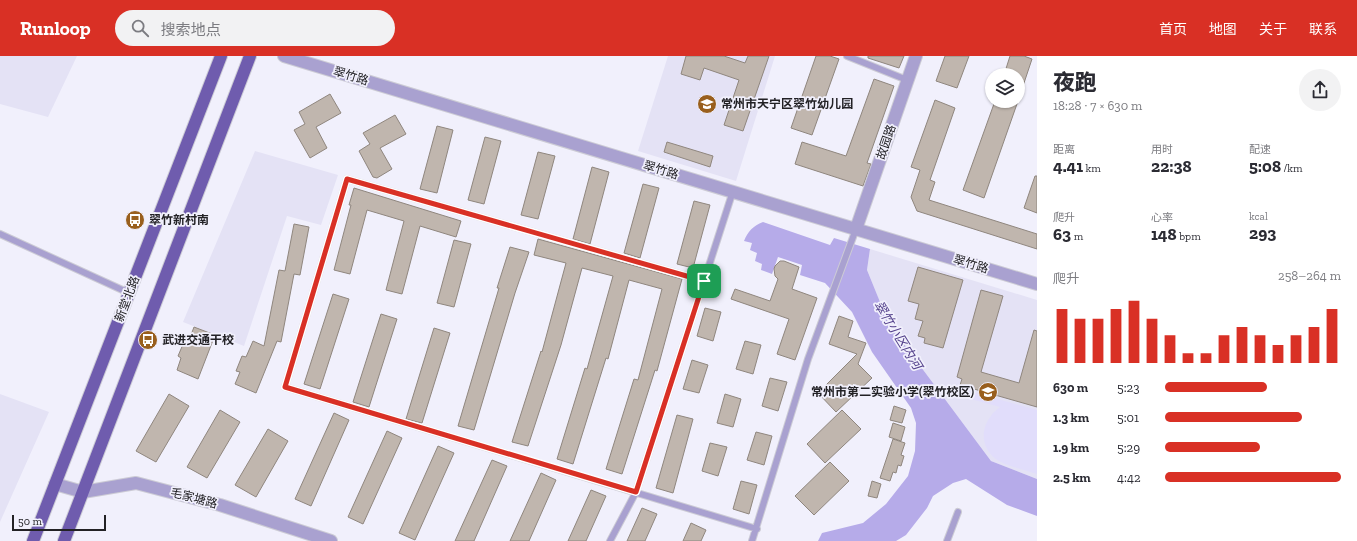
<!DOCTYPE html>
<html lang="zh">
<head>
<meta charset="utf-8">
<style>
	:root { --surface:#fff; --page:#f2f2f3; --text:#2b2b33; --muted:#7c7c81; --accent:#d93025 }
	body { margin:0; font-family:"Zilla Slab","Noto Sans SC",serif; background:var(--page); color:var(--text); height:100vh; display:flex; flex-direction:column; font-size:15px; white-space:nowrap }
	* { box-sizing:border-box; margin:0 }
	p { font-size:13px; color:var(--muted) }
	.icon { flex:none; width:22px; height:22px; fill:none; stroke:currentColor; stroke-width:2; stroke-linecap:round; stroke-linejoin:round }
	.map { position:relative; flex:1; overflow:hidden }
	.side { display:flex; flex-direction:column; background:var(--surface); width:320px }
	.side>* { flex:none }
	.fabs { position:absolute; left:985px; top:12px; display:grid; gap:8px }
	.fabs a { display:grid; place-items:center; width:40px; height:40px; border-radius:50%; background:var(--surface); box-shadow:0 1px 3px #0004; font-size:20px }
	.scale { position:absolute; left:12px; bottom:10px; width:94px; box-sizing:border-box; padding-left:4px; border:2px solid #222125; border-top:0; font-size:11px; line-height:14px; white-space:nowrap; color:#222125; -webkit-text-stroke:3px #f1f0fc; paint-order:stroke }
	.pin { position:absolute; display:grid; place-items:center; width:34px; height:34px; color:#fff; margin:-17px; border-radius:8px; box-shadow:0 2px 6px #0006 }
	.round { display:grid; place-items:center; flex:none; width:42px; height:42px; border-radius:21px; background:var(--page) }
	.overview { display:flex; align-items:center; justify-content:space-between; height:68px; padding:0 16px }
	h1 { font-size:22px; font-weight:800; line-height:30px }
	.figures { display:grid; grid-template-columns:repeat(3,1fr); gap:6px; height:68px; padding:4px 16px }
	.figures div { display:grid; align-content:center }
	.figures b { font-size:17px; font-weight:800 }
	.figures small { font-size:11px; font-weight:400 }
	.figures p { font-size:11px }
	.chart { height:112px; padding:8px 16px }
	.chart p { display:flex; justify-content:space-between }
	.chart svg { width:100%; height:72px; margin-top:4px; stroke:var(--accent); stroke-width:6 }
	ul { padding:0 16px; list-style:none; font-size:13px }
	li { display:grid; grid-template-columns:64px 48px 1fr; align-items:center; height:30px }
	li i { height:10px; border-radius:5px; background:var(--accent) }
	header { display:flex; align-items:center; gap:24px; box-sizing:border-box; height:56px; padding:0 20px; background:var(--accent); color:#fff }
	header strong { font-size:19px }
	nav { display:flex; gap:22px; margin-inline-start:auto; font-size:14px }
	.search { width:280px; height:36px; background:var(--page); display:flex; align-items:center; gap:10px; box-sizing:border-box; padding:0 14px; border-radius:22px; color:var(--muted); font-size:15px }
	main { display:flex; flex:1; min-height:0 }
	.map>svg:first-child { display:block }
</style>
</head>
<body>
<header>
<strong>Runloop</strong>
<div class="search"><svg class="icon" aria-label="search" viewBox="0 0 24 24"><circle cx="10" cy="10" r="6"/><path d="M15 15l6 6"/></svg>搜索地点</div>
<nav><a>首页</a><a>地图</a><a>关于</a><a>联系</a></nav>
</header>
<main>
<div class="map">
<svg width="1037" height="485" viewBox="0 0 1037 485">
	<rect width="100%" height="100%" fill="#f1f0fc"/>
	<path fill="#e4e2f5" d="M 0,0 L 77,0 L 48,61 L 0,48 Z
		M 668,0 L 775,0 L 736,125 L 638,95 Z
		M 255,95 L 338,119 L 321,169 L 287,160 L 244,290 L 183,266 Z
		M 870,193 L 1037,244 L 1037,423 L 991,405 L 889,268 L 867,214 Z
		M 0,338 L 49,356 L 0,466 Z"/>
	<path fill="#e1ddfb" d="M 969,335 L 1037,354 L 1037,418 C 1025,414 1010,411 999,405 C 982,395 979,375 991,360 C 993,356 997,354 1000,351 L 967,342 Z"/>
	<path fill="#b6abe9" d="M 763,166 L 830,189 L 834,182 L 870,193 L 867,214 L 889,268 L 991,405 L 1037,423 L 1037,460 L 1007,449 L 966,423 L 953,427 L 933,440 L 927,452 L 906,479 L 896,485 L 818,485 L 822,477 L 863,467 L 886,448 L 908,420 L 915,395 L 916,367 L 911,352 L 872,296 L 852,256 L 825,227 L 800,219 L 802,209 L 778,201 L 772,218 L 761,214 L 762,208 L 755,205 L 757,197 L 750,194 L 752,187 L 744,185 C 748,175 753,170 763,166 Z"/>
	<path fill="#c0b6ae" stroke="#8f867e" d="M 686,0 L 724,0 L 745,7 L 748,0 L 769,0 L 743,75 L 724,69 L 739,24 L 704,12 L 700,24 L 681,18 Z
		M 816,0 L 830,0 L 839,3 L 812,79 L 791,72 Z
		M 868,0 L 904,0 L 899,12 L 868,2 Z
		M 945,0 L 969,0 L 957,32 L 936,25 Z
		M 1010,0 L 1024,0 L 1032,3 L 1020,39 L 1018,39 L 1018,19 L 1004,19 Z
		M 874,23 L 894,30 L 867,107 L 871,108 L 863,130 L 795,108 L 802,86 L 846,100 Z
		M 330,38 L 341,57 L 316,71 L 327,92 L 310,102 L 294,74 L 305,68 L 299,56 Z
		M 935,44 L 955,52 L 930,124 L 935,126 L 929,144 L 1037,178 L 1037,193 L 917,155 L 911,141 L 920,114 L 911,111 Z
		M 995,45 L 1018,45 L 984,142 L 963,134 Z
		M 395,59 L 406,78 L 380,92 L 392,113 L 377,122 L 373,121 L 359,95 L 370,88 L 363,77 Z
		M 437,70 L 453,74 L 437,137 L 420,133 Z
		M 485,81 L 501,85 L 484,148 L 468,144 Z
		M 667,86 L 713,100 L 710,111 L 664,96 Z
		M 538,96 L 555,100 L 538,163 L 521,159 Z
		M 592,111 L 609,116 L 590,188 L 573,183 Z
		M 1035,120 L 1037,120 L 1037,157 L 1024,152 Z
		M 643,128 L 659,132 L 640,202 L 624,197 Z
		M 354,132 L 461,165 L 456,181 L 420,170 L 402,238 L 386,234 L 404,165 L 367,154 L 350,218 L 334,214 L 351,149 L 349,149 Z
		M 694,145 L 710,149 L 693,212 L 677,208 Z
		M 294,168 L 309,171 L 300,219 L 294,218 L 281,286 L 277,285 L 256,337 L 235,328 L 240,316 L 236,315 L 242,300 L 246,301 L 253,285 L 264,290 L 279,214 L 285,215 Z
		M 538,183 L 682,223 L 657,315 L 655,314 L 622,418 L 606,413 L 634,323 L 638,324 L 662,233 L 629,224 L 608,303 L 606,302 L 573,408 L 557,403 L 585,312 L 587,313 L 613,220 L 582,212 L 561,289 L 528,390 L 512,386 L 541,295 L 542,296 L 566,207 L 534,199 Z
		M 454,184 L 471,188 L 454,251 L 437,247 Z
		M 510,191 L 529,196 L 515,237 L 474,374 L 458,370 L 499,232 L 497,232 Z
		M 780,205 L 784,205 L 799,211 L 792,233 L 817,242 L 795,304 L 777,298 L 789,263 L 731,243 L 735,233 L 770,245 L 778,223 L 775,220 L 774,213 L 775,210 Z
		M 918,211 L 963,224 L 943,292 L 924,287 L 925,282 L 918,280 L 923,265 L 915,263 L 919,248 L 908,245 Z
		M 981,234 L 1003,240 L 981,316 L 1019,327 L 1034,274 L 1037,275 L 1037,351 L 960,329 L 962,323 L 957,321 Z
		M 333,238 L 349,243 L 320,333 L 304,328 Z
		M 705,252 L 721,256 L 713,285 L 697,280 Z
		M 381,258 L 397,263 L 369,351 L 353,346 Z
		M 839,260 L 853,265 L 848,281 L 866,287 L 858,308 L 872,322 L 836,356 L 818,337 L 857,298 L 829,288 Z
		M 194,271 L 215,279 L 198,323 L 177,314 L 181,302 L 178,300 L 184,286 L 188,287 Z
		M 434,272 L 450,277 L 422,367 L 406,363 Z
		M 745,285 L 761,289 L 753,318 L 736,313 Z
		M 692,304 L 708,309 L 699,337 L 683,333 Z
		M 770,322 L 787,326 L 778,355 L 762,350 Z
		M 169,338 L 189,350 L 156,406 L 136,395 Z
		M 725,338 L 741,343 L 733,371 L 717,367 Z
		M 894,350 L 906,354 L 902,367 L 890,364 Z
		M 220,354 L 240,366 L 207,422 L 187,411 Z
		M 842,354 L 861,373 L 825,407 L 807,388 Z
		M 334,357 L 349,364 L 311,450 L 295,443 Z
		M 677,359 L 693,363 L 673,437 L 656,432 Z
		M 893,367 L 905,371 L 901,385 L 889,381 Z
		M 268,373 L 288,385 L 256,441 L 235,429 Z
		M 387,375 L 402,382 L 363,468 L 348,461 Z
		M 756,376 L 772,380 L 764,409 L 747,404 Z
		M 893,383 L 905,387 L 901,399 L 904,400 L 901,410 L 898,409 L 896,417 L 893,416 L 890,425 L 880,422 Z
		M 710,387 L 727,391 L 718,420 L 702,415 Z
		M 438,390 L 454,397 L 415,484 L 399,477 Z
		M 492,404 L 507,410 L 474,485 L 455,485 Z
		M 830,406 L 849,425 L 814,459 L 795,440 Z
		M 541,417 L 556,424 L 529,485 L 510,485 Z
		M 741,425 L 757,429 L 749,458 L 733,453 Z
		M 872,425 L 881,428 L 877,442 L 868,440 Z
		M 591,434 L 606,440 L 586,485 L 568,485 Z
		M 642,452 L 657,458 L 645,485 L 627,485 Z
		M 691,467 L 706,474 L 701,485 L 683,485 Z"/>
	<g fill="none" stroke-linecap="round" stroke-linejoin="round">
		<g stroke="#cccbd5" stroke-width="8">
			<path id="lane" d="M 847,0 L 907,24
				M 0,178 L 129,237
				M 704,225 L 347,123 L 285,331 L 757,473
				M 610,485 L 636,436 L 733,135
				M 752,485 L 808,303 L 856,173
				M 947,485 L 958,456"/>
		</g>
		<g stroke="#cccbd5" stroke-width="14">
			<path id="street" d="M 284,0 L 1037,228
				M 856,173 L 916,0
				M 55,428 L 83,436 L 136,427 L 220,449 L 331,485"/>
		</g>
		<g stroke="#cccbd5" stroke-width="14">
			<path id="primary" d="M 33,485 L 221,0
				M 64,485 L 250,0"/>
		</g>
		<use href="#lane" stroke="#a9a1d0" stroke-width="6"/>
		<use href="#street" stroke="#a9a1d0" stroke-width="12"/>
		<use href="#primary" stroke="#6f5cae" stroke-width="12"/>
	</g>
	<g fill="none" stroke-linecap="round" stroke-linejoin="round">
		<g stroke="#fff" stroke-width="8">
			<path id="route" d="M 347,123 L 704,225 L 636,436 L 285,331 Z"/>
		</g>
		<use href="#route" stroke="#d93025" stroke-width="5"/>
	</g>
	<defs>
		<g id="school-disc" transform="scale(1)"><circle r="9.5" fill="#995f1d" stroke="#f1f0fc"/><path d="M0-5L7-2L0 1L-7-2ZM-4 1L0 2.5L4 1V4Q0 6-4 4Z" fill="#fff"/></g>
		<g id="bus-disc" transform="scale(1)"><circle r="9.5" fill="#995f1d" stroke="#f1f0fc"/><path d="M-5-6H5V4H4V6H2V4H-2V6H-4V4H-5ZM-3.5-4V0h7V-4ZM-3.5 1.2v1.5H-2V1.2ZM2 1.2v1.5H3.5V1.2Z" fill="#fff"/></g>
	</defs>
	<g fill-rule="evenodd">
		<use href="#school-disc" x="707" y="48"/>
		<use href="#bus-disc" x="135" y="164"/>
		<use href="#bus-disc" x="148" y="284"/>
		<use href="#school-disc" x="988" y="336"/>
	</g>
	<g text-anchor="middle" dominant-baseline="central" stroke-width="3.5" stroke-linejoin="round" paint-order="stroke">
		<g font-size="12" fill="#222125" stroke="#f1f0fc">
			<text transform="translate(351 20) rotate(17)">翠竹路</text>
			<text transform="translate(886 86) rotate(-71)">故园路</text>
			<text transform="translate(661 114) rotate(17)">翠竹路</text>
			<text transform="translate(971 208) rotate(17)">翠竹路</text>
			<text transform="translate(127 243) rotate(-69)">新堂北路</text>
			<text transform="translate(194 442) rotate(15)">毛家塘路</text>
		</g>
		<g font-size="12" font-weight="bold" fill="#222125" stroke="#f1f0fc" text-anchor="start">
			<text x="721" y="48">常州市天宁区翠竹幼儿园</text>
			<text x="149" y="164">翠竹新村南</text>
			<text x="162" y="284">武进交通干校</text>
			<text x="974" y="336" text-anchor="end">常州市第二实验小学(翠竹校区)</text>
		</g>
		<g font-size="13" font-style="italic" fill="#53408b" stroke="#f1f0fc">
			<text transform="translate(898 279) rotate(58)">翠竹小区内河</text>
		</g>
	</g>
</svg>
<div class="fabs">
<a><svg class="icon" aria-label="layers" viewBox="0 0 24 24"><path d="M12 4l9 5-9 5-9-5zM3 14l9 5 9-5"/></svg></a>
</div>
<div class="scale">50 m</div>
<div class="pin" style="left:704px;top:225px;background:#1e9e55"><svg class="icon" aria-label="arrive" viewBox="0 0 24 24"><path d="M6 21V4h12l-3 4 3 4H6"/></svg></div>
</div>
<section class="side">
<div class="overview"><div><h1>夜跑</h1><p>18:28 · 7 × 630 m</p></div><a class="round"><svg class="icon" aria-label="share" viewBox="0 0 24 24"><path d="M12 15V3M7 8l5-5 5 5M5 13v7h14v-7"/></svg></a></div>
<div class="figures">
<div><p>距离</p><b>4.41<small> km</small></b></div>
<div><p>用时</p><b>22:38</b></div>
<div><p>配速</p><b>5:08<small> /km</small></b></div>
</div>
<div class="figures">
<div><p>爬升</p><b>63<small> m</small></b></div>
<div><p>心率</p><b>148<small> bpm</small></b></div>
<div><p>kcal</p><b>293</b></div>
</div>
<div class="chart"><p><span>爬升</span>258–264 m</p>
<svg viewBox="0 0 160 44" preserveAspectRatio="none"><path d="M5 44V11M15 44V17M25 44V17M35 44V11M45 44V6M55 44V17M65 44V27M75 44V38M85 44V38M95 44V27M105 44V22M115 44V27M125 44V33M135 44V27M145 44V22M155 44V11"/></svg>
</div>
<ul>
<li><b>630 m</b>5:23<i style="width:58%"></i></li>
<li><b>1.3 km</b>5:01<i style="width:78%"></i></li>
<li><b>1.9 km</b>5:29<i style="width:54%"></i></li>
<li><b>2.5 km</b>4:42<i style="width:100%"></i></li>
</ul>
</section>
</main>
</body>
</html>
